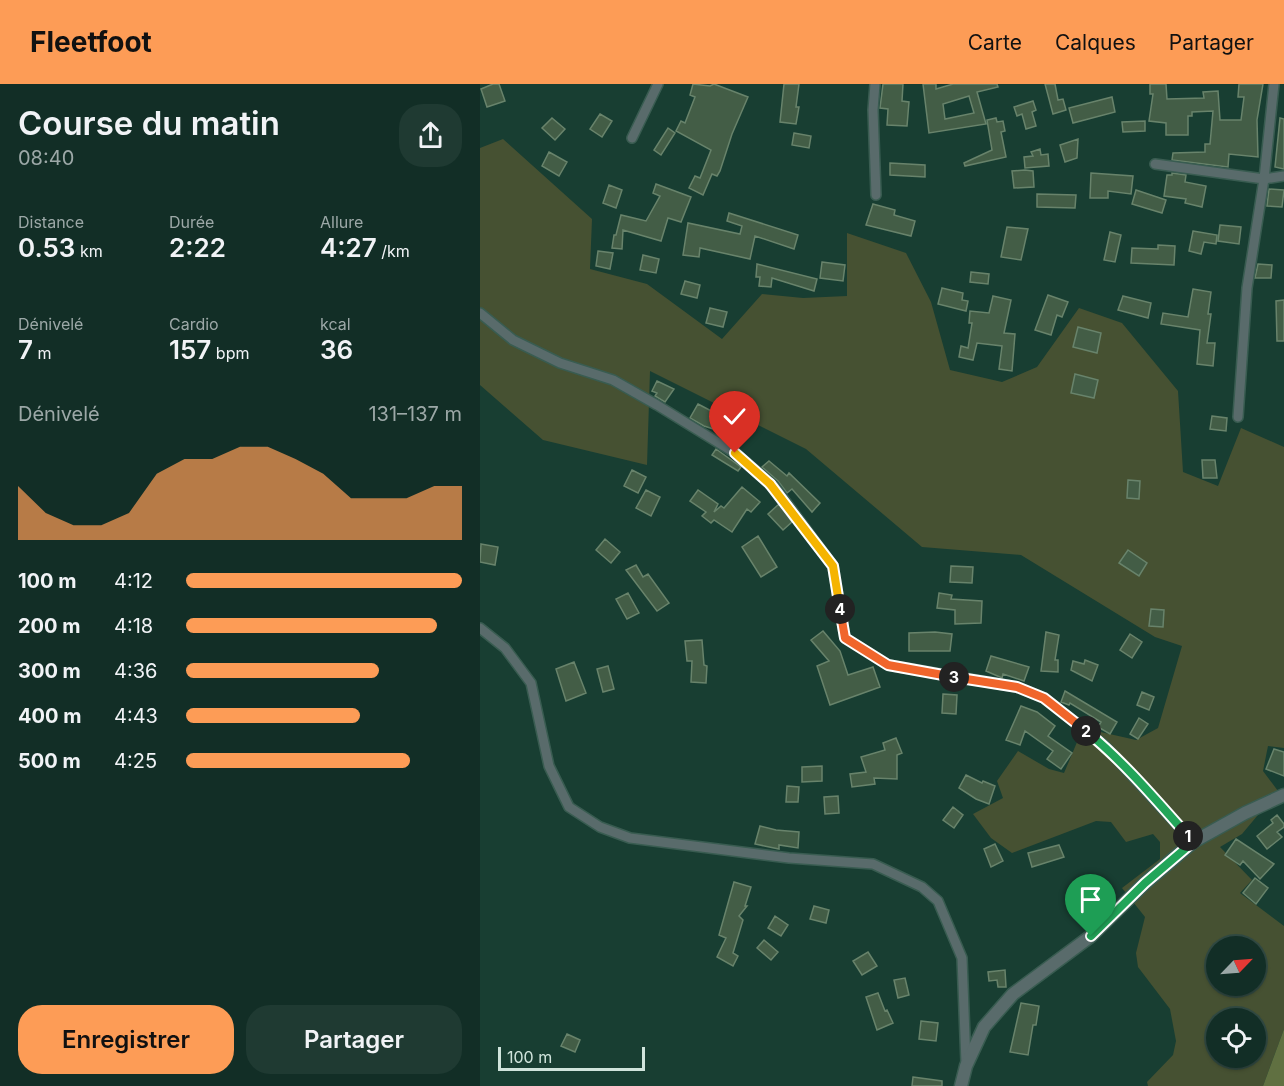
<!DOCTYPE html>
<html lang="fr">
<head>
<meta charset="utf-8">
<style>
	:root { --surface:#122e26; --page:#1f3a32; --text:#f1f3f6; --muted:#9ca8a7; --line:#314a43; --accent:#fd9c56 }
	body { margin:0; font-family:Inter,sans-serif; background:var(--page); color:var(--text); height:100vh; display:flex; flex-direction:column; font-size:22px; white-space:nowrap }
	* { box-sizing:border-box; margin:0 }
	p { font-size:20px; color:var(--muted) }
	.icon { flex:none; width:33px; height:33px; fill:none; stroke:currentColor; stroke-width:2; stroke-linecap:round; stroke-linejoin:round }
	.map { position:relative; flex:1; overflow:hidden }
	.panel { display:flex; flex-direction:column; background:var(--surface); width:480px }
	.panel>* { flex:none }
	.needle { width:39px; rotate:65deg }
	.fabs { position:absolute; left:726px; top:852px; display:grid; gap:12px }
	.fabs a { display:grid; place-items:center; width:60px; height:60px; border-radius:50%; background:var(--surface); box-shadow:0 2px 4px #0004,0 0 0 2px var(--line); font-size:30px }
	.scale { position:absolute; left:18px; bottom:15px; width:147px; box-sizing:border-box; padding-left:6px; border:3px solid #d0e4dc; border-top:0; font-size:16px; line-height:21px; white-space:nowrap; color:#d0e4dc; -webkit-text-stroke:4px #183e32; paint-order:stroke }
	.pin { position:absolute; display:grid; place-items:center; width:51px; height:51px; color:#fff; margin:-62px -26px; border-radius:50% 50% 50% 0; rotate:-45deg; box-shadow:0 0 6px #0007 }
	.pin .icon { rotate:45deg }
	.km { position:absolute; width:30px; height:30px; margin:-15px; border-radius:50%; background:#222; color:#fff; font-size:16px; line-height:30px; text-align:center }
	.round { display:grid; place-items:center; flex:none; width:63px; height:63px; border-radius:24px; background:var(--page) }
	.headline { display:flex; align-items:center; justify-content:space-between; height:102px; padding:0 18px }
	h1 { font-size:33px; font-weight:600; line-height:45px }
	.figures { display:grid; grid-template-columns:repeat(3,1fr); gap:9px; height:102px; padding:6px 18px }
	.figures div { display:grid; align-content:center }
	.figures b { font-size:26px; font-weight:600 }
	.figures small { font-size:16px; font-weight:400 }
	.figures p { font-size:16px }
	.chart { height:168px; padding:12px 18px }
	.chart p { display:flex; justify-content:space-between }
	.chart svg { width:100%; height:108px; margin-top:6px; fill:var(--accent); opacity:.7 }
	.primary-button { display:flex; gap:12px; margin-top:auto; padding:12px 18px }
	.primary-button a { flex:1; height:69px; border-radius:24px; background:var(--accent); color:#111; font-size:24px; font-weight:600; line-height:69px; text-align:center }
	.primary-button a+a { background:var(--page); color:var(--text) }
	ul { padding:0 18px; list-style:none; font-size:20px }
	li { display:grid; grid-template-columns:96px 72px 1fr; align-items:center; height:45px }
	li i { height:15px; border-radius:8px; background:var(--accent) }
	header { display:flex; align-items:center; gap:36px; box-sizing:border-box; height:84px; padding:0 30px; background:var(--accent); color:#111 }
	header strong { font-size:28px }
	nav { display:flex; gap:33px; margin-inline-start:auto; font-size:21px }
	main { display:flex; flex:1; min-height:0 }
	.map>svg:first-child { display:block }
</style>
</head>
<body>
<header>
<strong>Fleetfoot</strong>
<nav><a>Carte</a><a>Calques</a><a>Partager</a></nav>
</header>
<main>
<section class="panel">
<div class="headline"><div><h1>Course du matin</h1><p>08:40</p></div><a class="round"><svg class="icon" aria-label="share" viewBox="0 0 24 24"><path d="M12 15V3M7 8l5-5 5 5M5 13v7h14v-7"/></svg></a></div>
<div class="figures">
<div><p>Distance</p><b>0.53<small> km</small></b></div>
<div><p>Durée</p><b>2:22</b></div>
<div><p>Allure</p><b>4:27<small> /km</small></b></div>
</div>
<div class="figures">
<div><p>Dénivelé</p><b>7<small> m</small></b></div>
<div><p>Cardio</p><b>157<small> bpm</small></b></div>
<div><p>kcal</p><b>36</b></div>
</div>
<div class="chart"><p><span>Dénivelé</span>131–137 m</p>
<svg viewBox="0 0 160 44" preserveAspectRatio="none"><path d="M0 44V22L10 33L20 38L30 38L40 33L50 17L60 11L70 11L80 6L90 6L100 11L110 17L120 27L130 27L140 27L150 22L160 22V44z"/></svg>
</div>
<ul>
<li><b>100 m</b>4:12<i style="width:100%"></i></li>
<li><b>200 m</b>4:18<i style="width:91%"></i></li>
<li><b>300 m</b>4:36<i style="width:70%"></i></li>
<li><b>400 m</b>4:43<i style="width:63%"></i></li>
<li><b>500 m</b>4:25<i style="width:81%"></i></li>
</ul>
<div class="primary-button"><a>Enregistrer</a><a>Partager</a></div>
</section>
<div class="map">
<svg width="804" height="1002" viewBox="0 0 804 1002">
	<rect width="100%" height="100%" fill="#183e32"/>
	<path fill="#465132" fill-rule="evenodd" d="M 23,55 L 112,135 L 110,185 L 167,200 L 242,255 L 282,210 L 323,214 L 367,212 L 367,149 L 426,169 L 451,218 L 470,286 L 522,298 L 557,283 L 599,224 L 642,239 L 698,307 L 703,388 L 738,402 L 761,344 L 804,363 L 804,664 L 788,662 L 783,687 L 798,707 L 762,750 L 740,763 L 772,796 L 760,809 L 804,842 L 804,945 L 783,1002 L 668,1002 L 667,998 L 693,971 L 696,957 L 690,925 L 658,883 L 656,869 L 665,833 L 642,804 L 680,775 L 680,758 L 673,750 L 646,758 L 631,738 L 616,737 L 532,769 L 511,754 L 493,730 L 523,714 L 517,697 L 538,667 L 569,685 L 584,689 L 603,644 L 656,656 L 678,644 L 702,562 L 675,553 L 541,471 L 442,463 L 326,365 L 170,287 L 167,381 L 63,356 L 0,301 L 0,64 ZM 736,862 L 776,862 L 776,902 L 736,902 ZM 736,934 L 776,934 L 776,974 L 736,974 Z"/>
	<path fill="#607041" d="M 804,945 L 804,1002 L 783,1002 Z"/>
	<path fill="#435d46" stroke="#68836b" stroke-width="1.5" fill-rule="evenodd" d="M 13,0 L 19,0 L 25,17 L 7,23 L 1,5 Z
		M 213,0 L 230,2 L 234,0 L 268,13 L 252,50 L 240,87 L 237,92 L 232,90 L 223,111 L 209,104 L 215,92 L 220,94 L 231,66 L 196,47 L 201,37 L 205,39 L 215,13 L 210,11 Z
		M 304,0 L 319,0 L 316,23 L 319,23 L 316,40 L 300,38 Z
		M 403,0 L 423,0 L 422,17 L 429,18 L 427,42 L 407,41 L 408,25 L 400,24 Z
		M 443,0 L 456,0 L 456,5 L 473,0 L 517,0 L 518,3 L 497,8 L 506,40 L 449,49 ZM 489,12 L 494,29 L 465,35 L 463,20 Z
		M 565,0 L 575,0 L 578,16 L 583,15 L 586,26 L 573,30 Z
		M 670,0 L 686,0 L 687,15 L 724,14 L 723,8 L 738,7 L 740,36 L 761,36 L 764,13 L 758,13 L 759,0 L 783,0 L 777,36 L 778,73 L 749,70 L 748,83 L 692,76 L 693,69 L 725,68 L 725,60 L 730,60 L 733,27 L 712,28 L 712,32 L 708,32 L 708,51 L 686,51 L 686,39 L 669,37 L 673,10 L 670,10 Z
		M 632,13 L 635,28 L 593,39 L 589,24 Z
		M 553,17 L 556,26 L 552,28 L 556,42 L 546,45 L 542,30 L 537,32 L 534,23 Z
		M 120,30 L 132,37 L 122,53 L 110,45 Z
		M 72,34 L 85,45 L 75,56 L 62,44 Z
		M 516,34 L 517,38 L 523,37 L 525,47 L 521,48 L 526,73 L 485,82 L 484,79 L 512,66 L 507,36 Z
		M 800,34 L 804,35 L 804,85 L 795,83 Z
		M 665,37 L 665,47 L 643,48 L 642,38 Z
		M 188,44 L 195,49 L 181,71 L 174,66 Z
		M 314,49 L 331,52 L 329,64 L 312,61 Z
		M 598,55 L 597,74 L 585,78 L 580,61 Z
		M 560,65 L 561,71 L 568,70 L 569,82 L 545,84 L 544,73 L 553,72 L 551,68 Z
		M 69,68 L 87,78 L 79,92 L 62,82 Z
		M 410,79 L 445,81 L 445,93 L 410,91 Z
		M 545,86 L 553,87 L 554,103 L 534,104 L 532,87 Z
		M 611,89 L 653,92 L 651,110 L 628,107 L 628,114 L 610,114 Z
		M 692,89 L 706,91 L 705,98 L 726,102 L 722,123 L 705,119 L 706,115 L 684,112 L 687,91 L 692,91 Z
		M 176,100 L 211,113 L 201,138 L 188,134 L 181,157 L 143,146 L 142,165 L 132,164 L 134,151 L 136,151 L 141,131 L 166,137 L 180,112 L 173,109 Z
		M 129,101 L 142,106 L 136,124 L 123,119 Z
		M 789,105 L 804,106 L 802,123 L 787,122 Z
		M 656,106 L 686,116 L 682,129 L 652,120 Z
		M 557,110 L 596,111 L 595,124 L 557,123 Z
		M 393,120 L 415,126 L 414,131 L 435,137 L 431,152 L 386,141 Z
		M 249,129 L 318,151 L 314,165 L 275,152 L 270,175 L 220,164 L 219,173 L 203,171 L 208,139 L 260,150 L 262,142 L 247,137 Z
		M 740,141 L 761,143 L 759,160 L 738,157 Z
		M 527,143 L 548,145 L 541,176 L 521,173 Z
		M 713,147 L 737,151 L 736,160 L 724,158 L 721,170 L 709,167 Z
		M 630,148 L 641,151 L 635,178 L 624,176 Z
		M 678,161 L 695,162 L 694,181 L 651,179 L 652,164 L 678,165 Z
		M 118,167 L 133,169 L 130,185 L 116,182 Z
		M 163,171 L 179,175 L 176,189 L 160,186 Z
		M 342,178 L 365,181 L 363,197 L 340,194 Z
		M 277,180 L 337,195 L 334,207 L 292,194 L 291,203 L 279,202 L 280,193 L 276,193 Z
		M 778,180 L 792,181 L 791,194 L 775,194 Z
		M 491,188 L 509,190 L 508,200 L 490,198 Z
		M 205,197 L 220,201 L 217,214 L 201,210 Z
		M 462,204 L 483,209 L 482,216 L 488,217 L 486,227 L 458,220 Z
		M 713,205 L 731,208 L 728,230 L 731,230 L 727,259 L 735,259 L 733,282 L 717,280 L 720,246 L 681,240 L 683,229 L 708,233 Z
		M 568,211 L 588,218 L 582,233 L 577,231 L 571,251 L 555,246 Z
		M 513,212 L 531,216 L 524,249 L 535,250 L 532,287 L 519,285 L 522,262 L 497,259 L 493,276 L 479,273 L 481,262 L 488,264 L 492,239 L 489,239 L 490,227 L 509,229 Z
		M 643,212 L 671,219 L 668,234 L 638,226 Z
		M 804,216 L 804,257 L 797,257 L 796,217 Z
		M 230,224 L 247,228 L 243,243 L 226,239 Z
		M 598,243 L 621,249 L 617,269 L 593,263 Z
		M 595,290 L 618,296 L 614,314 L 591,309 Z
		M 177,297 L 194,305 L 185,318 L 175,312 L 177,309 L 172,307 Z
		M 218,320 L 237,330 L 238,328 L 251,333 L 246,349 L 224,342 L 210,334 Z
		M 732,332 L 747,334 L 746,347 L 730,345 Z
		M 236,365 L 261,383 L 258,387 L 232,371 Z
		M 722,376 L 735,376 L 737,394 L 723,394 Z
		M 289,377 L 307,392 L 309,389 L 340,419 L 332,428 L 312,405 L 307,409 L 298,397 L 282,383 Z
		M 152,386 L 166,393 L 158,409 L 144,402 Z
		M 648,396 L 660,397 L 659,415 L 647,414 Z
		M 262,403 L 280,418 L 271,428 L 267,425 L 252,448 L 234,436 L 231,439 L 222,432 L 226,428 L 210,417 L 218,406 L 238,420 L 234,428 L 241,422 L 244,424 Z
		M 166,406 L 180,413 L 171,432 L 156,424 Z
		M 299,420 L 312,438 L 303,446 L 288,430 Z
		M 278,452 L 297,483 L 281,493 L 262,463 Z
		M 125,455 L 140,468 L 131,479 L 116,466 Z
		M 1,460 L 18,463 L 15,481 L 0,478 Z
		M 648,466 L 667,479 L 659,492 L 639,479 Z
		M 156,481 L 163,493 L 168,490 L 189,519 L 177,527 L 146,486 Z
		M 471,482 L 493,483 L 492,499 L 470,498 Z
		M 148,509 L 159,529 L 147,535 L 136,515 Z
		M 459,509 L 472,511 L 471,515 L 502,517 L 501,539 L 475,540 L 475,526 L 457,524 Z
		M 671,525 L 684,526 L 683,543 L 669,542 Z
		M 343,547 L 360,567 L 368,591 L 393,583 L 400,603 L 350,621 L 337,582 L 349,577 L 331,556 Z
		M 455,548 L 472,550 L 470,567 L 429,567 L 429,549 Z
		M 566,548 L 579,551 L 575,576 L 578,576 L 578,588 L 561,587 Z
		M 650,550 L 662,558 L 652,574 L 640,566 Z
		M 222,556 L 224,581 L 227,582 L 226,599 L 211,598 L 212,577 L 207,577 L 205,557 Z
		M 511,572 L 549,583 L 544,597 L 523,590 L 522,594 L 506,587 Z
		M 605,576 L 618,581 L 612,597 L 591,586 L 593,577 L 604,580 Z
		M 94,578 L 106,609 L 86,617 L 76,585 Z
		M 128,582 L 134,605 L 123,608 L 117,585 Z
		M 585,607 L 637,638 L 630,650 L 618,643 L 621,638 L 590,619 L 589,621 L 581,618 Z
		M 662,608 L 674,613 L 669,626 L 657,621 Z
		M 463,610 L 477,611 L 476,630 L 462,629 Z
		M 541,622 L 557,628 L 575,642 L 568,652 L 592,669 L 581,685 L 567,675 L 573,667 L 545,647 L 540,661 L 526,656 Z
		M 659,634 L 668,640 L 658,655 L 650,650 Z
		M 416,654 L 422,669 L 417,671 L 417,695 L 394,694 L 395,700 L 372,703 L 370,690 L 386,688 L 381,673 L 405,666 L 403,659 Z
		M 794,665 L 804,668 L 804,692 L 786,685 Z
		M 342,682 L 342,697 L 322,698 L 322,683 Z
		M 486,691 L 502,699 L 503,697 L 515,702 L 509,720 L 496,715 L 479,704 Z
		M 307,702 L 319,703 L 318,718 L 306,718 Z
		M 358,712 L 359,729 L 345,730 L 344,713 Z
		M 473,723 L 483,731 L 474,744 L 463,736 Z
		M 797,731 L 804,740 L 804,743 L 797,748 L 802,753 L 787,765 L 777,752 L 793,739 L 791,736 Z
		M 280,742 L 296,746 L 319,748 L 318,764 L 299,761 L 299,765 L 275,760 Z
		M 756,755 L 794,780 L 780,795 L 763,777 L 760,781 L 745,771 Z
		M 515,760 L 523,777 L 511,783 L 504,765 Z
		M 579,761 L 584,773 L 552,783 L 548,769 Z
		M 775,794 L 788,804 L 776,820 L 763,809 Z
		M 254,798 L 271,803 L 265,822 L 267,822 L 259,832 L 263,836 L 253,869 L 258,872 L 253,882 L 237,873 L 246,854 L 239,851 Z
		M 334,822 L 349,826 L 346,839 L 330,835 Z
		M 295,832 L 308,841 L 301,852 L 288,844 Z
		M 284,856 L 298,868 L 291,876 L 277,864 Z
		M 388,868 L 397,882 L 382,891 L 373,877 Z
		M 525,886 L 526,903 L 518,903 L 517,896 L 509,897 L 508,888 Z
		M 425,894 L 429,911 L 418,914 L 414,896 Z
		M 398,909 L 405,927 L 407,926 L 413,939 L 397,946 L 386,913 Z
		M 541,919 L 559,922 L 556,941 L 553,941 L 548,971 L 530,968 Z
		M 441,937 L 458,939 L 456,957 L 439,955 Z
		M 87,950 L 100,956 L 95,968 L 81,962 Z
		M 433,993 L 462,997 L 462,1002 L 432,1002 Z"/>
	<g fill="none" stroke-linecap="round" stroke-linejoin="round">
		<g stroke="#395c51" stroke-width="12">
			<path id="minor" d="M 395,0 L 393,26 L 396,111
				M 152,54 L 178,0
				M 675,80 L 784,95 L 804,92
				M 0,229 L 33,256 L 80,279 L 133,296 L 177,321 L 255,369 L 294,402 L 353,482 L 365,554 L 408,581 L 537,603 L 564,614 L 624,661 L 713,758
				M 758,333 L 767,204 L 784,95 L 794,0
				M 0,544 L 25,564 L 51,599 L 69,682 L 89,723 L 120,743 L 150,754 L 309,774 L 393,780 L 442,803 L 458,817 L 482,874 L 486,979"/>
		</g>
		<g stroke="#395c51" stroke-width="15">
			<path id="tertiary" d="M 481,1002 L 486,982 L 504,943 L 533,910 L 611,852 L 665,799 L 713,758 L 765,729 L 804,711"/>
		</g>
		<use href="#minor" stroke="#596b6b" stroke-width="9"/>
		<use href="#tertiary" stroke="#596b6b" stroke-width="12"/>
	</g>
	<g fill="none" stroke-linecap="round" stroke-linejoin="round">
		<g stroke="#fff" stroke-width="12">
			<path id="split-1" d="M 611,852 L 665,799 L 713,758 L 708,752"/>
		</g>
		<g stroke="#fff" stroke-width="12">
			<path id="split-2" d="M 606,647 C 644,678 676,716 708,752"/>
		</g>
		<g stroke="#fff" stroke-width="12">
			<path id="split-3" d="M 474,593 L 537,603 L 564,614 L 606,647"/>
		</g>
		<g stroke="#fff" stroke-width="12">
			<path id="split-4" d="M 360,525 L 365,554 L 408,581 L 474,593"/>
		</g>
		<g stroke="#fff" stroke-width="12">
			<path id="split-5" d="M 290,400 L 353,482 L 360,525"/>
		</g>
		<g stroke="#fff" stroke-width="12">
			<path id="split-6" d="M 255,369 L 290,400"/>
		</g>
		<use href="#split-1" stroke="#22a559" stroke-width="8"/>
		<use href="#split-2" stroke="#22a559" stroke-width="8"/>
		<use href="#split-3" stroke="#f0652b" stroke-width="8"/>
		<use href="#split-4" stroke="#f0652b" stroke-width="8"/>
		<use href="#split-5" stroke="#f5b400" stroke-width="8"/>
		<use href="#split-6" stroke="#f5b400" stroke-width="8"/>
	</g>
</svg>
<div class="fabs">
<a><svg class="needle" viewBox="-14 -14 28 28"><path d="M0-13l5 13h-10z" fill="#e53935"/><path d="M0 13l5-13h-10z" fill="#9ca8a7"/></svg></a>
<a><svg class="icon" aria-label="locate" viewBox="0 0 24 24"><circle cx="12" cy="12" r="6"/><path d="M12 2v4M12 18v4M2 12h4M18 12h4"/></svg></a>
</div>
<div class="scale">100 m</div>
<div class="pin" style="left:611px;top:852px;background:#1e9e55"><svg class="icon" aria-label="arrive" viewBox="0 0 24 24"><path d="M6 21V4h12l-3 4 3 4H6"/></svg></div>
<div class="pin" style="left:255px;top:369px;background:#d93025"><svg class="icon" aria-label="check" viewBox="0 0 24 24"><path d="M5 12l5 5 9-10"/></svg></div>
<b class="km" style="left:708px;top:752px">1</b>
<b class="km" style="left:606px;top:647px">2</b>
<b class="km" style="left:474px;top:593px">3</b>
<b class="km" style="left:360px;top:525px">4</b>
</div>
</main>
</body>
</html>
